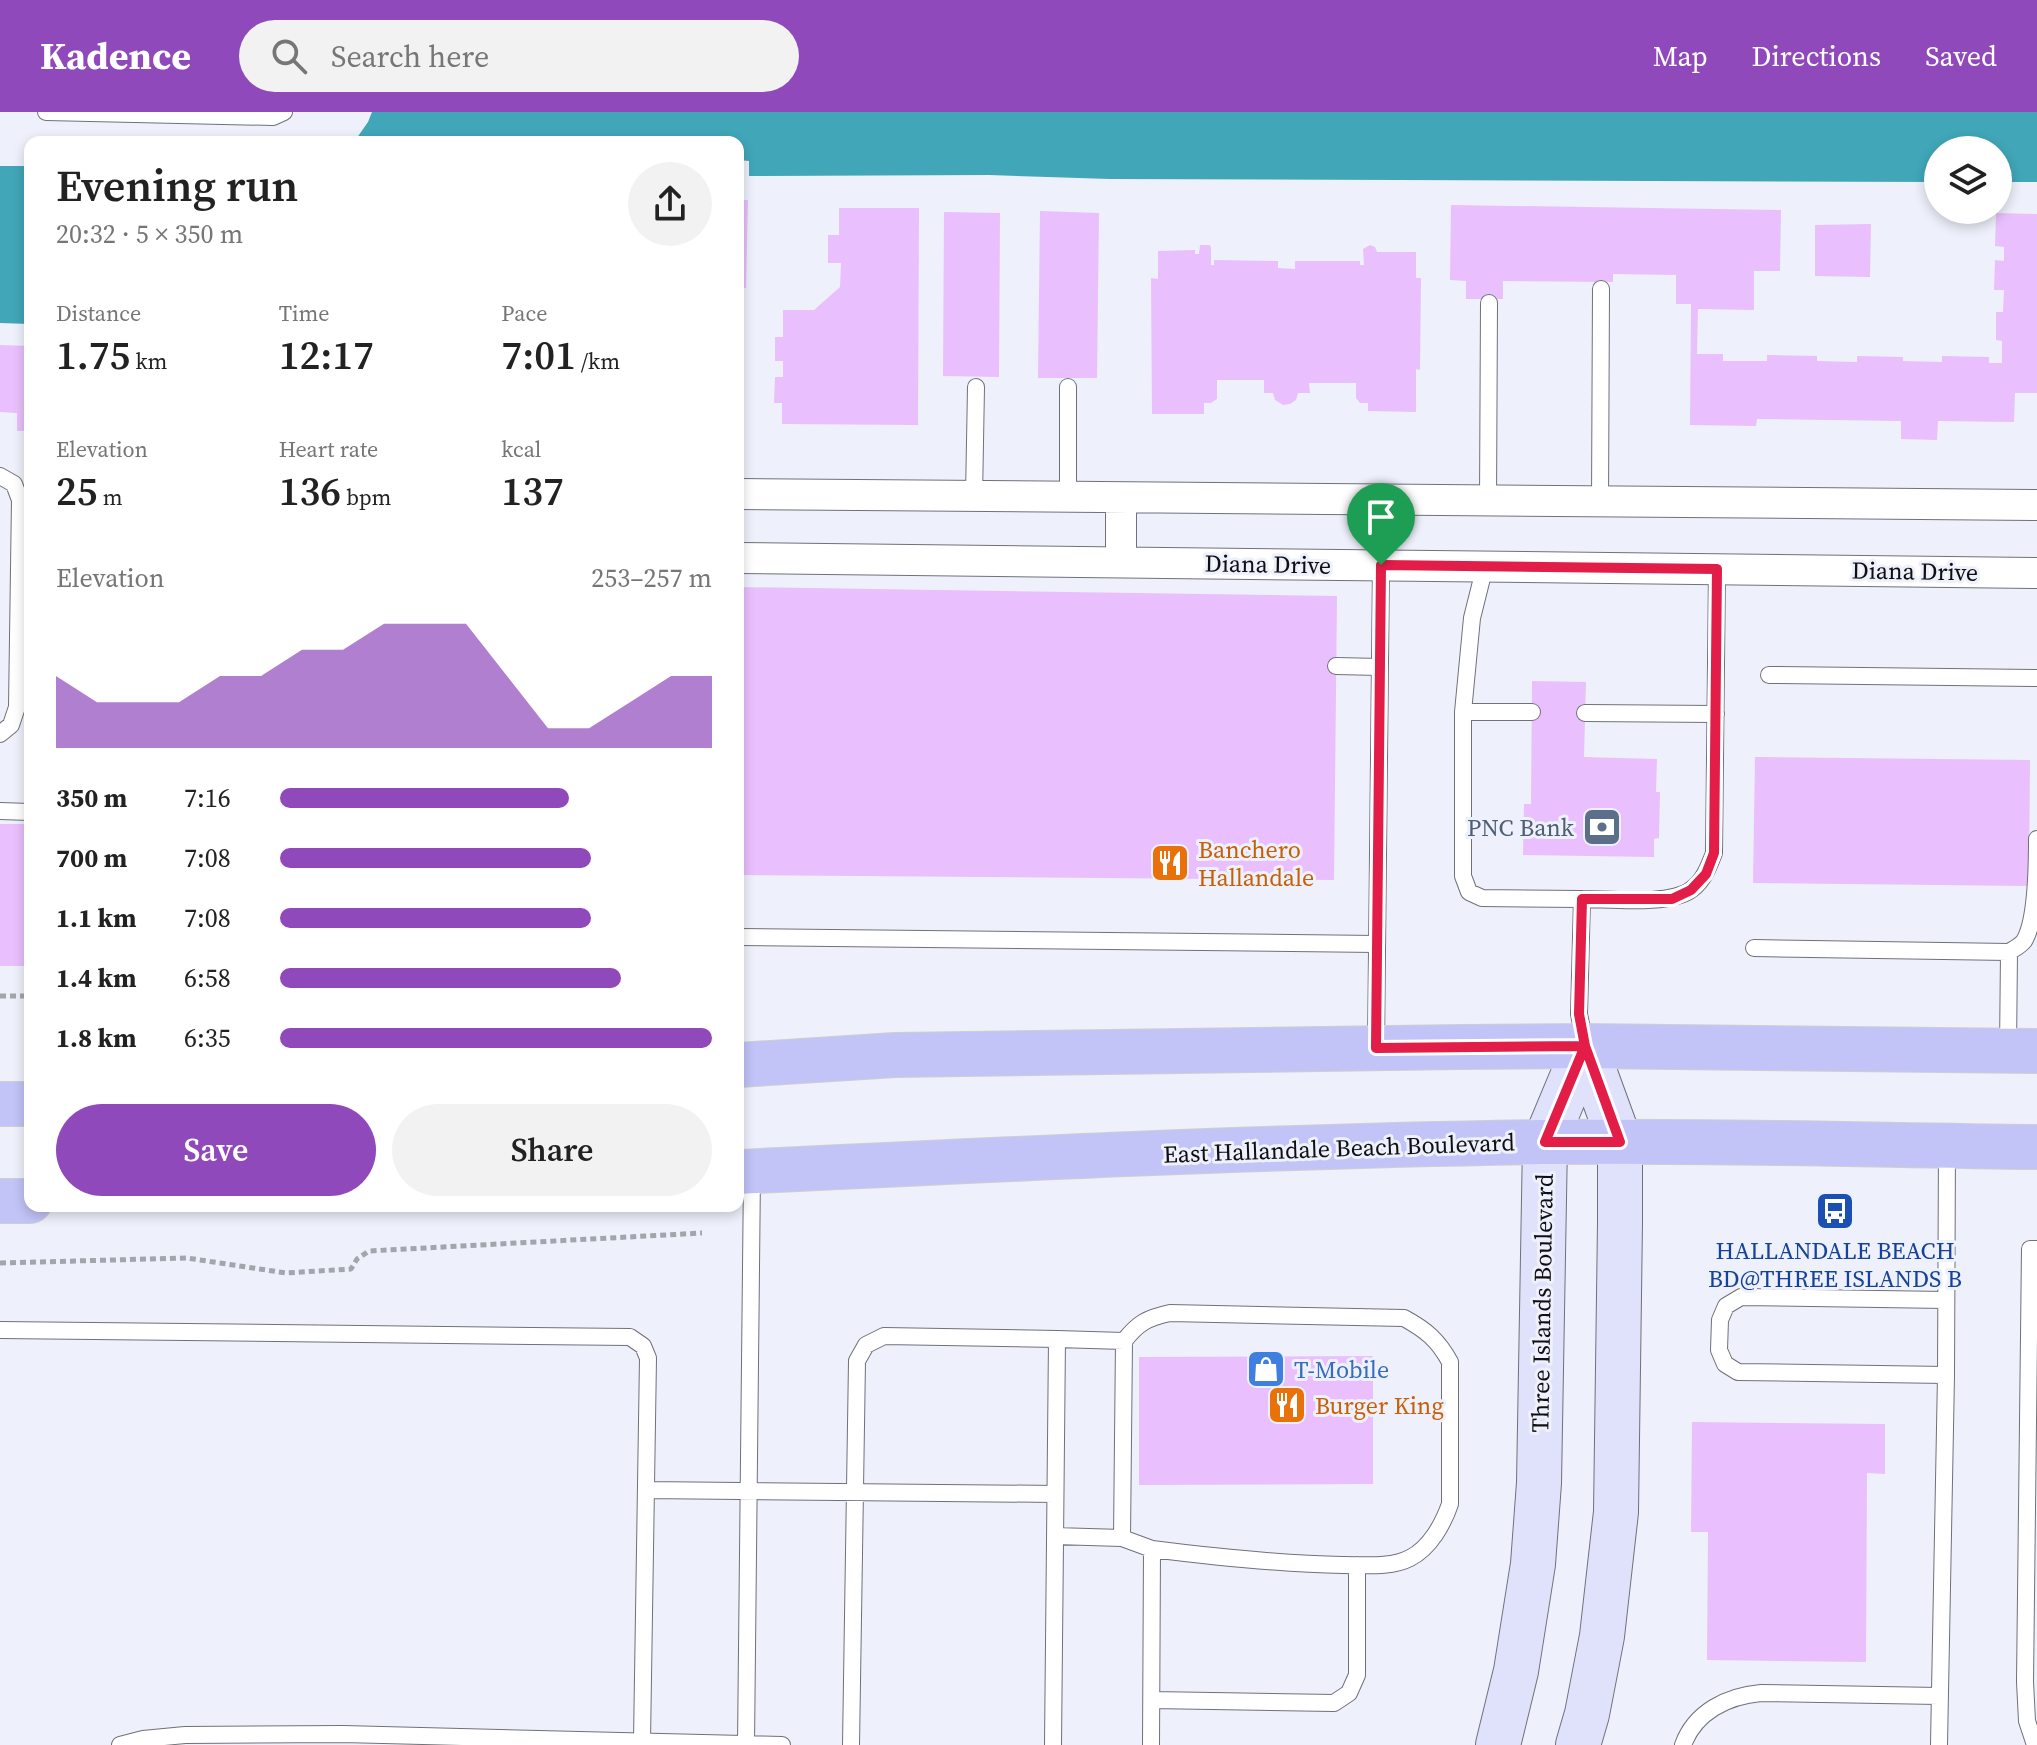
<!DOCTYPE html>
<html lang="en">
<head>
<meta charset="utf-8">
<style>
	:root { --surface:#fff; --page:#f2f2f2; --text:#222; --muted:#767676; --accent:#9049bb }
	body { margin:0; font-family:"Source Serif 4",serif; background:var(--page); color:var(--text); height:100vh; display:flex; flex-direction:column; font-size:30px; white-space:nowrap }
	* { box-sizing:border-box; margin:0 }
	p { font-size:26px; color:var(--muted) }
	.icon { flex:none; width:44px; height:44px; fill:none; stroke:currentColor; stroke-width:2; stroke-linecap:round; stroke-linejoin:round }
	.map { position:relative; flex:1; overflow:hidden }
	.side { position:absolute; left:24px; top:24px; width:720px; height:1076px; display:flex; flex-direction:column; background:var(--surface); border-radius:16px; box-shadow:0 4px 12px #0003 }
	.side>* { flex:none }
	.buttons { position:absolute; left:1924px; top:24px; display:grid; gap:16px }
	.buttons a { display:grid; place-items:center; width:88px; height:88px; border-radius:50%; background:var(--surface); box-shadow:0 4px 12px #0003; font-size:40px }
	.pin { position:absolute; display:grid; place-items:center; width:68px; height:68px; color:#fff; margin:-82px -34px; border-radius:50% 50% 50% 0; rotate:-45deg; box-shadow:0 0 8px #0007 }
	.pin .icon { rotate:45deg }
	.round { display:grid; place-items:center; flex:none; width:84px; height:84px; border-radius:42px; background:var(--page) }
	.overview { display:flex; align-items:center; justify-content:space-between; height:136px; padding:0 32px }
	h1 { font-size:44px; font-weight:600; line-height:60px }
	.stats { display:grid; grid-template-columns:repeat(3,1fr); gap:12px; height:136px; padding:8px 32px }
	.stats div { display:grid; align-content:center }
	.stats b { font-size:40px; font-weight:600 }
	.stats small { font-size:22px; font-weight:400 }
	.stats p { font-size:22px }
	.chart { height:224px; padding:16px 32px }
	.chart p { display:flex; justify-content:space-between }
	.chart svg { width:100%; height:144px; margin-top:8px; fill:var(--accent); opacity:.7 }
	.primary-button { display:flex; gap:16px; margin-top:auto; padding:16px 32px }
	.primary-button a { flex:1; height:92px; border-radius:48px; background:var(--accent); color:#fff; font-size:32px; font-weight:600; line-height:92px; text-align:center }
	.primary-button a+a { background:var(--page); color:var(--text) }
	ul { padding:0 32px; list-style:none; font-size:26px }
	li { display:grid; grid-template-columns:128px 96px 1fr; align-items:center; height:60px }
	li i { height:20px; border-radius:10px; background:var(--accent) }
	header { display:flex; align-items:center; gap:48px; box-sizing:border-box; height:112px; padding:0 40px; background:var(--accent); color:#fff }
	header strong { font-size:38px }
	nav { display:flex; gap:44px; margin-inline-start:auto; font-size:28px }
	.search { width:560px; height:72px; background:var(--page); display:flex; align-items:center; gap:20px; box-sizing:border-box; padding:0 28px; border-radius:44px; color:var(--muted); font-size:30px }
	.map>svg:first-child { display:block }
</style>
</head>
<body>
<header>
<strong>Kadence</strong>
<div class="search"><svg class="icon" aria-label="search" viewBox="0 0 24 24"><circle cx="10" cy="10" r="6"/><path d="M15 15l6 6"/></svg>Search here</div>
<nav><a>Map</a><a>Directions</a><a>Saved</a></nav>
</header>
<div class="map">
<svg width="2037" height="1633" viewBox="0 0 2037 1633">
	<rect width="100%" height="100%" fill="#eef1fb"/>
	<path fill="#40a6b8" d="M 372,0 L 2037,0 L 2037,70 L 1998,70 L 1998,38 L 1938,38 L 1938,70 L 1110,67 L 989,63 L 749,64 L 749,49 L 738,48 L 738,30 L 354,30 L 368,10 Z
		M 0,54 L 30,54 L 30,212 L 0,211 Z"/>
	<path fill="#eabffd" d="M 738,88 L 748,88 L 746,176 L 738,176 Z
		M 1451,93 L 1781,98 L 1780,159 L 1754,159 L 1754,198 L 1698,197 L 1697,242 L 1723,242 L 1723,249 L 1767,249 L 1767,243 L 1817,244 L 1817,249 L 1857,250 L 1857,244 L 1903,245 L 1903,249 L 1942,250 L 1942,244 L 1989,245 L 1989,251 L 2002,251 L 2002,229 L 1996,228 L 1996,200 L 2003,200 L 2004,178 L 1994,178 L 1995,148 L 2004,149 L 2004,135 L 1995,134 L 1996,101 L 2037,102 L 2037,281 L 2015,281 L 2014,310 L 1938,309 L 1937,328 L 1901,327 L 1901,309 L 1757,307 L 1756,314 L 1690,313 L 1691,192 L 1676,192 L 1676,163 L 1613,162 L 1613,170 L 1503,169 L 1503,187 L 1466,187 L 1466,169 L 1450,168 Z
		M 839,96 L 919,96 L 918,313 L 782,312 L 782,291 L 774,291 L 775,265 L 783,265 L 783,249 L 775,249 L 775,225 L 783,225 L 783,198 L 814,198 L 840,175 L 841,151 L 828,151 L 828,123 L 839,123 Z
		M 1040,99 L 1099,101 L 1097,266 L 1038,266 Z
		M 944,100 L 1000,101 L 999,265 L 943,264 Z
		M 1871,112 L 1870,165 L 1815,164 L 1815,113 Z
		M 1200,133 L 1210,133 L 1211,136 L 1211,153 L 1214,153 L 1214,148 L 1278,149 L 1278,156 L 1295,157 L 1295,149 L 1360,149 L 1360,153 L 1364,153 L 1363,137 L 1370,133 L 1375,135 L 1377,140 L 1416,140 L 1416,166 L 1421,166 L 1420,258 L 1416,257 L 1416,300 L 1368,299 L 1368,291 L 1360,291 L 1356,286 L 1356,271 L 1309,271 L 1310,281 L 1298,281 L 1296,288 L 1290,292 L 1283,293 L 1275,288 L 1273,281 L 1264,281 L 1264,268 L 1217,268 L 1217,287 L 1211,291 L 1204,291 L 1204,302 L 1152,302 L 1151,166 L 1158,167 L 1158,139 L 1195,138 L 1195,142 L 1199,142 Z
		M 0,233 L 30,234 L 30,319 L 17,319 L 17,301 L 0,300 Z
		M 738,475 L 1337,484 L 1334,768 L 738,763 Z
		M 1532,569 L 1586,570 L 1584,645 L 1657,647 L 1656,680 L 1660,680 L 1659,726 L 1654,727 L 1654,745 L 1523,743 L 1524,692 L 1531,692 Z
		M 1755,645 L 2030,648 L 2029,774 L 1753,771 Z
		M 0,712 L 30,712 L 30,854 L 0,854 Z
		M 1373,1244 L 1373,1372 L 1139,1373 L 1139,1245 Z
		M 1692,1310 L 1885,1312 L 1885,1362 L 1867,1361 L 1866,1550 L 1707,1548 L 1708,1420 L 1691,1420 Z"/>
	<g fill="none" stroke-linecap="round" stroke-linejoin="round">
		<g stroke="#6f717a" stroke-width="18">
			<path id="lane" d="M 46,0 L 273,5 L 284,0
				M 0,364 L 14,372 L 20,388 L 17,595 L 11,613 L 0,622
				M 974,385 L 976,275
				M 1068,385 L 1068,275
				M 1488,389 L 1489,191
				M 1600,389 L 1601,177
				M 1485,454 L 1472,506 L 1463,600 L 1463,764 L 1469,780 L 1482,786 L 1582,787
				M 1336,554 L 1380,555
				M 1769,563 L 2037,566
				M 1463,600 L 1532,600
				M 1585,601 L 1716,602
				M 0,699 L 30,700
				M 738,825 L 1377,832
				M 1754,836 L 2009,840 C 2014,837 2020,834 2024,829 C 2037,808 2037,753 2037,727
				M 1585,932 L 1579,902 L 1582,787 C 1609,787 1671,794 1692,777 C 1704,768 1709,754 1714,741 L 1717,457
				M 1376,935 L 1381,453
				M 2008,938 L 2009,840
				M 0,1218 L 630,1225 L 643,1234 L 648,1246 L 642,1629
				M 1057,1227 L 1124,1229 C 1138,1211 1147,1206 1170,1201 L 1404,1206 C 1426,1218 1438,1228 1450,1250 L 1450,1392 C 1443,1412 1430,1436 1410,1446 C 1391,1456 1365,1453 1343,1453 C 1279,1452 1216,1445 1152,1437
				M 1946,1263 L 1738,1260 L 1725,1252 L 1719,1238 L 1720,1208 L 1726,1194 L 1741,1185 L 1946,1188
				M 646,1378 L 1055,1382
				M 1055,1424 L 1122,1426 L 1124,1229
				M 1122,1426 L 1152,1437 L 1151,1633
				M 1152,1588 L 1334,1591 L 1349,1581 L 1357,1563 L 1357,1453
				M 746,1632 L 752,1061
				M 120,1633 L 143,1627 L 185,1623 L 343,1622 L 782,1633
				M 851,1633 L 857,1249 L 866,1233 L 884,1224 L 1057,1227 L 1053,1633
				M 1683,1633 C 1695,1600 1727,1584 1761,1581 L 1939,1584
				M 1939,1633 L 1946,1263 L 1947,1035
				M 2035,1633 L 2027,1609 L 2025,1570 L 2030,1137 L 2037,1137"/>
		</g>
		<g stroke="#6f717a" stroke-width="32">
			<path id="street" d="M 738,382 L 2037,393
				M 1121,386 L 1121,450
				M 738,446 L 2037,461"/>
		</g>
		<g stroke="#6f717a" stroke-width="46">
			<path id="secondary" d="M 1498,1633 L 1516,1559 L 1533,1452 L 1539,1371 L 1545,1030 L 1585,934
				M 1578,1633 L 1587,1602 L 1602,1524 L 1616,1400 L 1620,1111 L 1620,1030 L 1585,934"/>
		</g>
		<g stroke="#cfcfd0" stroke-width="46">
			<path id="primary" d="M 738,953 L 895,943 L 1460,935 L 1585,934 L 2037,939
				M 0,992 L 30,992
				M 738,1060 C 1005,1047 1273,1034 1541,1030 C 1706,1028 1872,1033 2037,1035
				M 0,1089 L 30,1089"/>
		</g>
		<path stroke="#a3a5ad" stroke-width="5" stroke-dasharray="6 4" stroke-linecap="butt" d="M 0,884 L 30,884
			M 0,1151 L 187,1146 L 286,1161 L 351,1157 L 357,1147 L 369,1139 L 702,1121"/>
		<use href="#lane" stroke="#fff" stroke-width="16"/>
		<use href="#street" stroke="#fff" stroke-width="30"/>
		<use href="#secondary" stroke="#e0e1fb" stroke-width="44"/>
		<use href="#primary" stroke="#c2c3f7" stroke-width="44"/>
	</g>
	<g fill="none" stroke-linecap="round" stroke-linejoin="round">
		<g stroke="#fff" stroke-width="16">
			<path id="route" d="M 1381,453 L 1376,936 L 1585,934 L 1545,1030 L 1620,1030 L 1585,934 L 1579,902 L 1582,787 L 1672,787 L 1691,778 L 1706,762 L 1714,741 L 1717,457 L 1381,453"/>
		</g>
		<use href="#route" stroke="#e11d48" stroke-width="10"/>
	</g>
	<defs>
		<g id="bank-square" transform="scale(2)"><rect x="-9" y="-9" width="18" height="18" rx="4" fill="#5c6f8a" stroke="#eef1fb"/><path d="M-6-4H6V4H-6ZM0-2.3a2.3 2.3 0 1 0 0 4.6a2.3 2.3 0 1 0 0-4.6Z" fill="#fff"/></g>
		<g id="restaurant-square" transform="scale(2)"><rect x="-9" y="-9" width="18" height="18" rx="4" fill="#e8710a" stroke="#eef1fb"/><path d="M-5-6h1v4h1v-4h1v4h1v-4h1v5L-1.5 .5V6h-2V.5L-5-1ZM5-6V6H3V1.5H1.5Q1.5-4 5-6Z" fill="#fff"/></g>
		<g id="bus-square" transform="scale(2)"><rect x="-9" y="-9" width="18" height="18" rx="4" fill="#1a4fb4" stroke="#eef1fb"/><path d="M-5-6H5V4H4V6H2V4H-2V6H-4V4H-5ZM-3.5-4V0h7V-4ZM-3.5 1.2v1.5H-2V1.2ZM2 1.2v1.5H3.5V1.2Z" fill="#fff"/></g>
		<g id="shop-square" transform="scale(2)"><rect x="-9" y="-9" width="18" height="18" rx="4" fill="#3f7fe0" stroke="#eef1fb"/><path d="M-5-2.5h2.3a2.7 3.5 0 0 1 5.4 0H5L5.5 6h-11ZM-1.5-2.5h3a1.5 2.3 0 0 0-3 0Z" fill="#fff"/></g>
	</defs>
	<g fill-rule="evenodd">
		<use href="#bank-square" x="1602" y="715"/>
		<use href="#restaurant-square" x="1170" y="751"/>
		<use href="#bus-square" x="1835" y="1099"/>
		<use href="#shop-square" x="1266" y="1257"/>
		<use href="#restaurant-square" x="1287" y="1293"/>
	</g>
	<g text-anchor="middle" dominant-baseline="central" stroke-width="6" stroke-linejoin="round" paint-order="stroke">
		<g font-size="24" fill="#0e0f12" stroke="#eef1fb">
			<text transform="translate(1268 452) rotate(1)">Diana Drive</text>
			<text transform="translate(1915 459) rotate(1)">Diana Drive</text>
			<text transform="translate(1339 1036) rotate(-2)">East Hallandale Beach Boulevard</text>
			<text transform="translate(1542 1191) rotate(-89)">Three Islands Boulevard</text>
		</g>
		<g font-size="24" fill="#4e5e75" stroke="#eef1fb" text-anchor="end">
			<text x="1574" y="715">PNC Bank</text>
		</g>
		<g font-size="24" fill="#c56008" stroke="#eef1fb" text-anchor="start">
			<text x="1198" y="737">Banchero<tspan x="1198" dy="28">Hallandale</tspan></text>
			<text x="1315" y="1293">Burger King</text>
		</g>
		<g font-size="24" fill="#164399" stroke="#eef1fb">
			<text x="1835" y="1138">HALLANDALE BEACH<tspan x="1835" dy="28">BD@THREE ISLANDS B</tspan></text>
		</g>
		<g font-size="24" fill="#366cbe" stroke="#eef1fb" text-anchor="start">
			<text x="1294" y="1257">T-Mobile</text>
		</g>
	</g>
</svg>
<div class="buttons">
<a><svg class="icon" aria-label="layers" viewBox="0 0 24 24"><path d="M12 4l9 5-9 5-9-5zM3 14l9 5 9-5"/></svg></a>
</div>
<div class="pin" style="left:1381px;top:453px;background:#1e9e55"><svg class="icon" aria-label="arrive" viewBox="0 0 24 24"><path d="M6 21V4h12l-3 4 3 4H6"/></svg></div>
<section class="side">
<div class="overview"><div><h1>Evening run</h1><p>20:32 · 5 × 350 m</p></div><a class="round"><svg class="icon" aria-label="share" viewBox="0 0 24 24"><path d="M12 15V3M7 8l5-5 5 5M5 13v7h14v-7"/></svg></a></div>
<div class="stats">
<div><p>Distance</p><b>1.75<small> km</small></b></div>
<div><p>Time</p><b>12:17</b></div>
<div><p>Pace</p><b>7:01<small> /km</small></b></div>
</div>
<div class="stats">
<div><p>Elevation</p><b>25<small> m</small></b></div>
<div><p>Heart rate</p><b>136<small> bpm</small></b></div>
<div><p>kcal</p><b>137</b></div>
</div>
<div class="chart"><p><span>Elevation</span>253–257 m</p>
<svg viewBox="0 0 160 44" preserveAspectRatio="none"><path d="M0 44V22L10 30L20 30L30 30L40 22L50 22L60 14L70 14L80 6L90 6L100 6L110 22L120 38L130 38L140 30L150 22L160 22V44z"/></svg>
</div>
<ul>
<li><b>350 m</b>7:16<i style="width:67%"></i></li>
<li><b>700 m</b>7:08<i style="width:72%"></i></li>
<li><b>1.1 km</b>7:08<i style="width:72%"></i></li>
<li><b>1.4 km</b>6:58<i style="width:79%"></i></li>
<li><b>1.8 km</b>6:35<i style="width:100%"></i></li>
</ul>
<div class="primary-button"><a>Save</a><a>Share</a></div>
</section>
</div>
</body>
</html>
